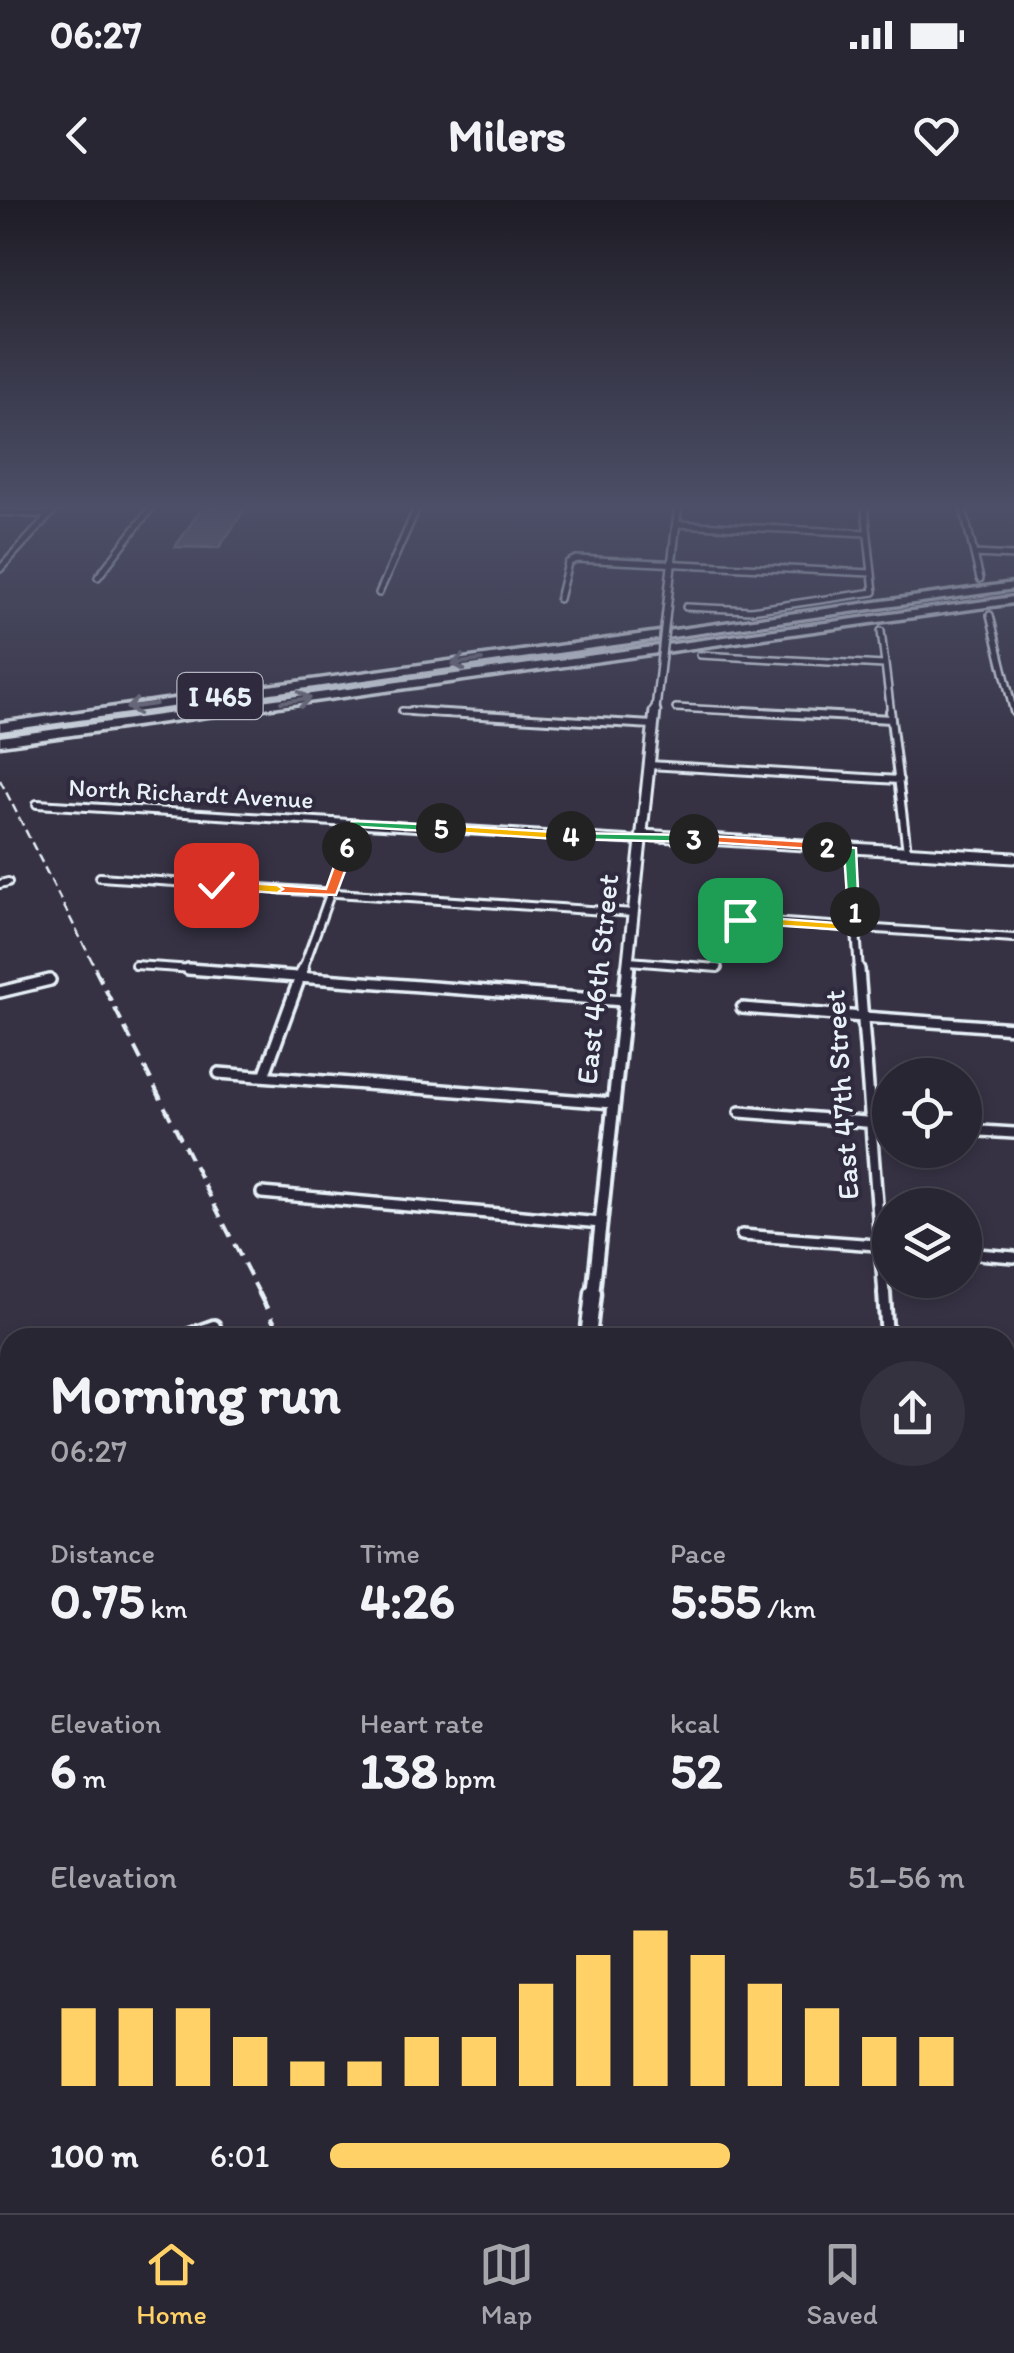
<!DOCTYPE html>
<html lang="en">
<head>
<meta charset="utf-8">
<style>
	:root { --surface:#282633; --page:#34323f; --text:#f1f3f6; --muted:#a5a5ac; --line:#44434e; --accent:#ffd166 }
	body { margin:0; font-family:Itim,sans-serif; background:var(--page); color:var(--text); height:100vh; display:flex; flex-direction:column; font-size:38px; white-space:nowrap }
	* { box-sizing:border-box; margin:0 }
	p { font-size:32px; color:var(--muted) }
	.icon { flex:none; width:55px; height:55px; fill:none; stroke:currentColor; stroke-width:2; stroke-linecap:round; stroke-linejoin:round }
	.map { position:relative; flex:1; overflow:hidden }
	.details { position:absolute; left:0px; top:1128px; width:1015px; height:888px; display:flex; flex-direction:column; background:var(--surface); border-radius:30px 30px 0 0; box-shadow:0 5px 15px #0003,0 0 0 2px var(--line) }
	.details>* { flex:none }
	.fabs { position:absolute; left:872px; top:858px; display:grid; gap:20px }
	.fabs a { display:grid; place-items:center; width:110px; height:110px; border-radius:50%; background:var(--surface); box-shadow:0 5px 15px #0003,0 0 0 2px var(--line); font-size:50px }
	.pin { position:absolute; display:grid; place-items:center; width:85px; height:85px; color:#fff; margin:-42px; border-radius:20px; box-shadow:0 5px 15px #0006 }
	.km { position:absolute; width:50px; height:50px; margin:-25px; border-radius:50%; background:#222; color:#fff; font-size:28px; line-height:50px; text-align:center }
	.round { display:grid; place-items:center; flex:none; width:105px; height:105px; border-radius:52px; background:var(--page) }
	.headline { display:flex; align-items:center; justify-content:space-between; height:170px; padding:0 50px }
	h1 { font-size:55px; font-weight:700; line-height:75px }
	.stats { display:grid; grid-template-columns:repeat(3,1fr); gap:15px; height:170px; padding:10px 50px }
	.stats div { display:grid; align-content:center }
	.stats b { font-size:50px; font-weight:700 }
	.stats small { font-size:28px; font-weight:400 }
	.stats p { font-size:28px }
	.chart { height:280px; padding:20px 50px }
	.chart p { display:flex; justify-content:space-between }
	.chart svg { width:100%; height:180px; margin-top:10px; stroke:var(--accent); stroke-width:6 }
	ul { padding:0 50px; list-style:none; font-size:32px }
	li { display:grid; grid-template-columns:160px 120px 1fr; align-items:center; height:75px }
	li i { height:25px; border-radius:12px; background:var(--accent) }
	.status { display:flex; justify-content:space-between; align-items:center; height:70px; padding:0 50px; background:var(--surface); direction:ltr }
	.status svg { height:28px; fill:currentColor }
	header { display:flex; justify-content:space-between; align-items:center; height:130px; padding:0 50px; background:var(--surface); font-size:45px; font-weight:700 }
	.tabs { display:flex; justify-content:space-around; align-items:center; height:140px; border-top:2px solid var(--line); background:var(--surface); font-size:28px; color:var(--muted) }
	.tabs a { display:grid; justify-items:center; gap:5px }
	.tabs .on { color:var(--accent) }
	.map>svg:first-child { display:block }
</style>
</head>
<body>
<div class="status"><b>06:27</b><svg viewBox="0 0 49 12"><path d="M0 12V9h3v3zM5 12V6h3v6zM10 12V3h3v9zM15 12V0h3v12zM26 1h20v11H26zM47 4h2v5h-2z"/></svg></div>
<header><svg class="icon" aria-label="back" viewBox="0 0 24 24"><path d="M15 5l-7 7 7 7"/></svg>Milers<svg class="icon" aria-label="heart" viewBox="0 0 24 24"><path d="M12 20l-8-8c-3-5 5-10 8-4 3-6 11-1 8 4z"/></svg></header>
<div class="map">
<svg width="1014" height="2013" viewBox="0 0 1014 2013">
	<rect width="100%" height="100%" fill="#363244"/>
	<filter id="ink" filterUnits="userSpaceOnUse"><feTurbulence type="fractalNoise" baseFrequency=".01" numOctaves="2"/><feDisplacementMap in="SourceGraphic" scale="20" xChannelSelector="R" yChannelSelector="G"/><feConvolveMatrix kernelMatrix="1 2 1 2 8 2 1 2 1" color-interpolation-filters="sRGB"/></filter>
	<g filter="url(#ink)">
		<path fill="#70717f" stroke="#a0a4af" stroke-width="2.5" d="M 202,308 L 246,308 L 219,348 L 175,347 Z"/>
		<g fill="none" stroke-linecap="round" stroke-linejoin="round">
			<g stroke="#e8f1f8" stroke-width="10">
				<path id="minor-far4" d="M 963,308 L 980,379
					M 0,312 L 50,315
					M 676,324 L 867,333
					M 975,354 L 1014,356
					M 0,369 L 56,308
					M 98,377 L 151,308
					M 379,393 L 417,308
					M 559,399 L 568,363 L 576,359 L 871,373
					M 686,407 L 751,410 L 874,392 L 865,308
					M 990,415 L 1014,513
					M 881,431 L 891,514
					M 700,455 L 884,465
					M 676,508 L 793,514
					M 402,511 L 455,514"/>
			</g>
			<g stroke="#e8f1f8" stroke-width="12">
				<path id="minor-far3" d="M 411,511 L 653,525
					M 744,511 L 891,519
					M 890,511 L 907,652
					M 649,565 L 899,580
					M 37,604 L 642,641
					M 850,648 L 859,771
					M 100,677 L 634,713
					M 0,684 L 8,682
					M 740,720 L 1014,738
					M 629,761 L 718,768
					M 135,765 L 222,771
					M 302,771 L 356,623"/>
			</g>
			<g stroke="#e8f1f8" stroke-width="16">
				<path id="minor-far2" d="M 188,769 L 624,801
					M 859,769 L 884,1095
					M 0,792 L 50,780
					M 742,808 L 1014,828
					M 219,873 L 613,903
					M 264,876 L 303,769
					M 740,912 L 890,924
					M 965,930 L 1014,933
					M 262,993 L 601,1023
					M 742,1035 L 890,1046
					M 965,1053 L 1014,1057"/>
			</g>
			<g stroke="#e8f1f8" stroke-width="18">
				<path id="minor-far1" d="M 884,1093 L 887,1138
					M 181,1138 L 214,1126
					M 0,1200 L 10,1196
					M 1005,1204 L 1014,1204
					M 1005,1385 L 1014,1386"/>
			</g>
			<g stroke="#e8f1f8" stroke-width="20">
				<path id="minor" d="M 0,1528 L 10,1523
					M 0,1576 L 0,1608
					M 1005,1608 L 1014,1609
					M 953,2005 L 953,2013
					M 270,2013 L 272,2005"/>
			</g>
			<g stroke="#e8f1f8" stroke-width="11">
				<path id="tertiary-far4" d="M 665,424 L 678,308
					M 655,514 L 661,460"/>
			</g>
			<g stroke="#e8f1f8" stroke-width="15">
				<path id="tertiary-far3" d="M 642,635 L 1014,658
					M 627,771 L 655,511"/>
			</g>
			<g stroke="#e8f1f8" stroke-width="18">
				<path id="tertiary-far2" d="M 593,1095 L 628,769"/>
			</g>
			<g stroke="#e8f1f8" stroke-width="21">
				<path id="tertiary-far1" d="M 588,1138 L 593,1093"/>
			</g>
			<g stroke="#e8f1f8" stroke-width="24">
				<path id="tertiary" d="M 564,2013 L 565,2005"/>
			</g>
			<g stroke="#e8f1f8" stroke-width="7">
				<path id="secondary" d="M 0,1757 L 10,1758 L 10,1778 L 0,1777 Z
					M 1005,1883 L 1014,1884 L 1014,1906 L 1005,1905 Z"/>
			</g>
			<g stroke="#e8f1f8" stroke-width="7">
				<path id="motorway" d="M 1014,383 L 1014,389 L 0,531 L 0,523 Z
					M 1014,397 L 1014,403 L 0,545 L 0,537 Z"/>
			</g>
			<use href="#minor-far4" stroke="#2f2a3d" stroke-width="5"/>
			<use href="#minor-far3" stroke="#2f2a3d" stroke-width="6"/>
			<use href="#minor-far2" stroke="#2f2a3d" stroke-width="9"/>
			<use href="#minor-far1" stroke="#2f2a3d" stroke-width="10"/>
			<use href="#minor" stroke="#2f2a3d" stroke-width="12"/>
			<use href="#tertiary-far4" stroke="#2f2a3d" stroke-width="6"/>
			<use href="#tertiary-far3" stroke="#2f2a3d" stroke-width="9"/>
			<use href="#tertiary-far2" stroke="#2f2a3d" stroke-width="10"/>
			<use href="#tertiary-far1" stroke="#2f2a3d" stroke-width="14"/>
			<use href="#tertiary" stroke="#2f2a3d" stroke-width="16"/>
			<use href="#secondary" fill="#2f2a3d" fill-rule="evenodd"/>
			<use href="#motorway" fill="#2f2a3d" fill-rule="evenodd"/>
			<path stroke="#e8f1f8" stroke-width="2.5" stroke-dasharray="9 5" stroke-linecap="butt" d="M 0,580 L 97,771"/>
			<path stroke="#e8f1f8" stroke-width="4" stroke-dasharray="14 8" stroke-linecap="butt" d="M 95,769 L 260,1095"/>
			<path stroke="#e8f1f8" stroke-width="5" stroke-dasharray="18 9" stroke-linecap="butt" d="M 259,1093 L 282,1138
				M 722,2005 L 726,2013"/>
			<g stroke="#e8f1f8" stroke-width="11" stroke-linecap="butt">
				<path id="tertiary-bridge" d="M 661,460 L 665,424"/>
			</g>
			<use href="#tertiary-bridge" stroke="#2f2a3d" stroke-width="6"/>
		</g>
		<defs><path id="oneway-shaft" d="M-6 0H5M1.5-3L5.5 0L1.5 3" fill="none" stroke-width="1.6" stroke-linecap="round" stroke-linejoin="round" transform="scale(2.5)"/></defs>
		<g stroke="#70707e">
			<use href="#oneway-shaft" transform="translate(467 462) rotate(172)"/>
			<use href="#oneway-shaft" transform="translate(296 500) rotate(-8)"/>
			<use href="#oneway-shaft" transform="translate(141 506) rotate(172)"/>
		</g>
	</g>
	<linearGradient id="sky" x2="0" y2="1"><stop stop-color="#1e1c25"/><stop offset="0.52" stop-color="#4c4f67"/><stop offset="1" stop-color="#4c4f67" stop-opacity="0"/></linearGradient>
	<rect width="1014" height="590" fill="url(#sky)"/>
	<path fill="#f5b400" stroke="#fff" stroke-width="2.5" d="M 850,709 L 861,712 L 860,731 L 740,723 L 734,720 L 740,716 L 849,724 Z"/>
	<path fill="#22a559" stroke="#fff" stroke-width="2.5" d="M 823,644 L 856,648 L 859,715 L 848,712 L 844,651 L 823,649 Z"/>
	<path fill="#f0652b" stroke="#fff" stroke-width="2.5" d="M 694,635 L 827,643 L 833,647 L 827,650 L 690,641 Z"/>
	<path fill="#22a559" stroke="#fff" stroke-width="2.5" d="M 571,633 L 694,635 L 700,639 L 694,642 L 567,639 Z"/>
	<path fill="#f5b400" stroke="#fff" stroke-width="2.5" d="M 441,625 L 571,633 L 578,636 L 571,640 L 437,631 Z"/>
	<path fill="#22a559" stroke="#fff" stroke-width="2.5" d="M 352,621 L 441,625 L 447,628 L 441,632 L 361,627 L 354,647 L 347,651 L 341,647 Z"/>
	<path fill="#f0652b" stroke="#fff" stroke-width="2.5" d="M 347,644 L 354,647 L 336,695 L 277,693 L 270,689 L 277,685 L 326,689 L 341,647 Z"/>
	<path fill="#f5b400" stroke="#fff" stroke-width="2.5" d="M 216,681 L 277,685 L 283,689 L 277,693 L 211,688 L 211,682 Z"/>
	<g text-anchor="middle" dominant-baseline="central" stroke-width="8" stroke-linejoin="round" paint-order="stroke">
		<g font-size="25" fill="#e8f1f8" stroke="#2f2a3d">
			<text transform="translate(191 593) rotate(3)">North Richardt Avenue</text>
		</g>
		<rect fill="#2f2a3d" stroke="#b0b5c0" stroke-width="2.5" x="177.5" y="473" width="85" height="46" rx="8"/>
		<g font-size="28" font-weight="bold" fill="#e8f1f8">
			<text x="220" y="496">I 465</text>
		</g>
		<g font-size="30" fill="#e8f1f8" stroke="#2f2a3d">
			<text transform="translate(597 779) rotate(-84)">East 46th Street</text>
			<text transform="translate(841 895) rotate(-94)">East 47th Street</text>
		</g>
	</g>
</svg>
<div class="fabs">
<a><svg class="icon" aria-label="locate" viewBox="0 0 24 24"><circle cx="12" cy="12" r="6"/><path d="M12 2v4M12 18v4M2 12h4M18 12h4"/></svg></a>
<a><svg class="icon" aria-label="layers" viewBox="0 0 24 24"><path d="M12 4l9 5-9 5-9-5zM3 14l9 5 9-5"/></svg></a>
</div>
<div class="pin" style="left:740px;top:720px;background:#1e9e55"><svg class="icon" aria-label="arrive" viewBox="0 0 24 24"><path d="M6 21V4h12l-3 4 3 4H6"/></svg></div>
<div class="pin" style="left:216px;top:685px;background:#d93025"><svg class="icon" aria-label="check" viewBox="0 0 24 24"><path d="M5 12l5 5 9-10"/></svg></div>
<b class="km" style="left:855px;top:712px">1</b>
<b class="km" style="left:827px;top:647px">2</b>
<b class="km" style="left:694px;top:639px">3</b>
<b class="km" style="left:571px;top:636px">4</b>
<b class="km" style="left:441px;top:628px">5</b>
<b class="km" style="left:347px;top:647px">6</b>
<section class="details">
<div class="headline"><div><h1>Morning run</h1><p>06:27</p></div><a class="round"><svg class="icon" aria-label="share" viewBox="0 0 24 24"><path d="M12 15V3M7 8l5-5 5 5M5 13v7h14v-7"/></svg></a></div>
<div class="stats">
<div><p>Distance</p><b>0.75<small> km</small></b></div>
<div><p>Time</p><b>4:26</b></div>
<div><p>Pace</p><b>5:55<small> /km</small></b></div>
</div>
<div class="stats">
<div><p>Elevation</p><b>6<small> m</small></b></div>
<div><p>Heart rate</p><b>138<small> bpm</small></b></div>
<div><p>kcal</p><b>52</b></div>
</div>
<div class="chart"><p><span>Elevation</span>51–56 m</p>
<svg viewBox="0 0 160 44" preserveAspectRatio="none"><path d="M5 44V25M15 44V25M25 44V25M35 44V32M45 44V38M55 44V38M65 44V32M75 44V32M85 44V19M95 44V12M105 44V6M115 44V12M125 44V19M135 44V25M145 44V32M155 44V32"/></svg>
</div>
<ul>
<li><b>100 m</b>6:01<i style="width:63%"></i></li>
</ul>
</section>
</div>
<nav class="tabs">
<a class="on"><svg class="icon" aria-label="home" viewBox="0 0 24 24"><path d="M3 11l9-7 9 7M6 9v11h12V9"/></svg>Home</a>
<a><svg class="icon" aria-label="map" viewBox="0 0 24 24"><path d="M3 6l6-2 6 2 6-2v14l-6 2-6-2-6 2zM9 4v14M15 6v14"/></svg>Map</a>
<a><svg class="icon" aria-label="saved" viewBox="0 0 24 24"><path d="M7 4h10v16l-5-4-5 4z"/></svg>Saved</a>
</nav>
</body>
</html>
